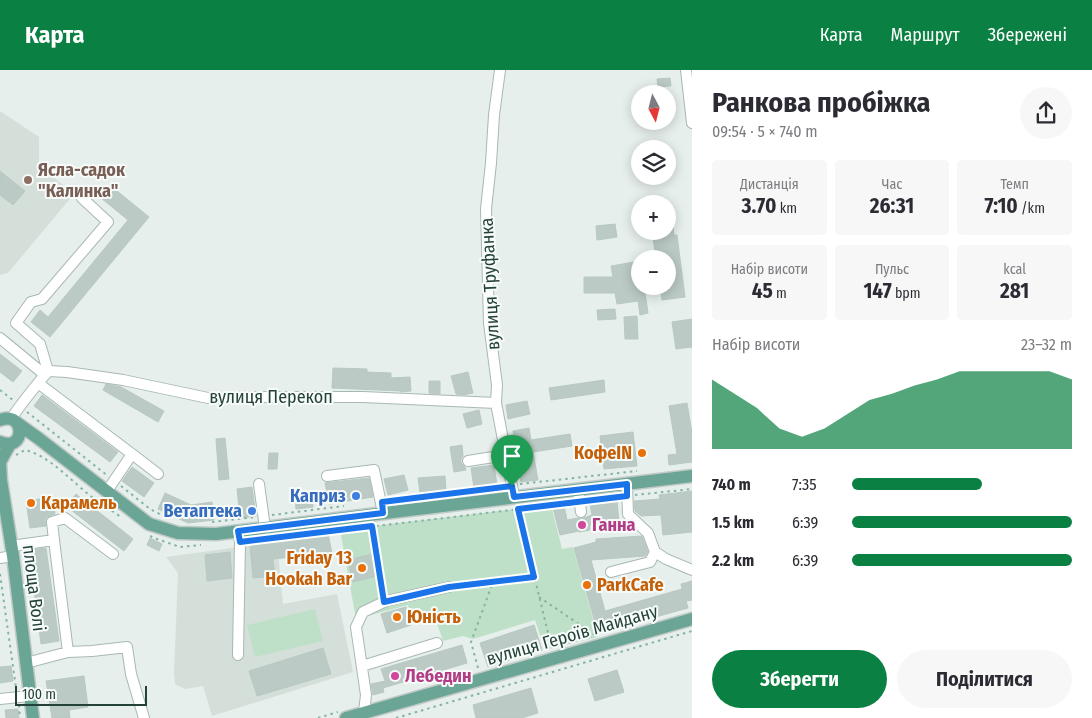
<!DOCTYPE html>
<html lang="uk">
<head>
<meta charset="utf-8">
<style>
	:root { --surface:#fff; --page:#f7f7f7; --text:#2b2b33; --muted:#7c7c81; --accent:#0b8043 }
	body { margin:0; font-family:"Fira Sans Condensed",sans-serif; background:var(--page); color:var(--text); height:100vh; display:flex; flex-direction:column; font-size:19px; white-space:nowrap }
	* { box-sizing:border-box; margin:0 }
	p { font-size:16px; color:var(--muted) }
	.icon { flex:none; width:28px; height:28px; fill:none; stroke:currentColor; stroke-width:2; stroke-linecap:round; stroke-linejoin:round }
	.map { position:relative; flex:1; overflow:hidden }
	.panel { display:flex; flex-direction:column; background:var(--surface); width:400px }
	.panel>* { flex:none }
	.needle { width:32px; rotate:173deg }
	.controls { position:absolute; left:631px; top:15px; display:grid; gap:10px }
	.controls a { display:grid; place-items:center; width:45px; height:45px; border-radius:50%; background:var(--surface); box-shadow:0 2px 12px #0003; font-size:25px }
	.scale { position:absolute; left:15px; bottom:12px; width:132px; box-sizing:border-box; padding-left:5px; border:2px solid #24423a; border-top:0; font-size:14px; line-height:18px; white-space:nowrap; color:#24423a; -webkit-text-stroke:4px #f7fbf9; paint-order:stroke }
	.pin { position:absolute; display:grid; place-items:center; width:42px; height:42px; color:#fff; margin:-51px -21px; border-radius:50% 50% 50% 0; rotate:-45deg; box-shadow:0 0 5px #0007 }
	.pin .icon { rotate:45deg }
	.round { display:grid; place-items:center; flex:none; width:52px; height:52px; border-radius:26px; background:var(--page) }
	.head { display:flex; align-items:center; justify-content:space-between; height:85px; padding:0 20px }
	h1 { font-size:28px; font-weight:700; line-height:38px }
	.stats { display:grid; grid-template-columns:repeat(3,1fr); gap:8px; height:85px; padding:5px 20px }
	.stats div { display:grid; align-content:center; border-radius:5px; background:var(--page); text-align:center }
	.stats b { font-size:21px; font-weight:700 }
	.stats small { font-size:14px; font-weight:400 }
	.stats p { font-size:14px }
	.chart { height:140px; padding:10px 20px }
	.chart p { display:flex; justify-content:space-between }
	.chart svg { width:100%; height:90px; margin-top:5px; fill:var(--accent); opacity:.7 }
	.button { display:flex; gap:10px; margin-top:auto; padding:10px 20px }
	.button a { flex:1; height:58px; border-radius:30px; background:var(--accent); color:#fff; font-size:20px; font-weight:700; line-height:58px; text-align:center }
	.button a+a { background:var(--page); color:var(--text) }
	ul { padding:0 20px; list-style:none; font-size:16px }
	li { display:grid; grid-template-columns:80px 60px 1fr; align-items:center; height:38px }
	li i { height:12px; border-radius:6px; background:var(--accent) }
	header { display:flex; align-items:center; gap:30px; box-sizing:border-box; height:70px; padding:0 25px; background:var(--accent); color:#fff }
	header strong { font-size:24px }
	nav { display:flex; gap:28px; margin-inline-start:auto; font-size:18px }
	main { display:flex; flex:1; min-height:0 }
	.map>svg:first-child { display:block }
</style>
</head>
<body>
<header>
<strong>Карта</strong>
<nav><a>Карта</a><a>Маршрут</a><a>Збережені</a></nav>
</header>
<main>
<div class="map">
<svg width="692" height="648" viewBox="0 0 692 648">
	<rect width="100%" height="100%" fill="#e6efeb"/>
	<path fill="#d4dfda" d="M 0,41 L 39,67 L 39,95 L 74,124 L 8,203 L 0,205 Z
		M 277,472 L 283,534 L 337,524 L 353,602 L 212,646 L 203,616 L 185,619 L 175,614 L 174,603 L 178,503 L 166,487 Z"/>
	<path fill="#bfe0c8" d="M 551,435 L 562,479 L 573,477 L 598,567 L 545,580 L 535,550 L 473,569 L 463,566 L 443,571 L 433,541 L 412,547 L 408,535 L 356,549 L 340,460 Z
		M 315,539 L 323,571 L 255,587 L 247,555 Z"/>
	<path fill="#bbcac4" stroke="#b8c9c2" d="M 670,8 L 671,16 L 658,17 L 657,9 Z
		M 0,101 L 25,121 L 13,135 L 0,125 Z
		M 111,116 L 149,147 L 50,267 L 31,252 L 40,240 L 48,247 L 128,150 L 101,128 Z
		M 668,148 L 672,148 L 674,165 L 677,165 L 685,227 L 662,230 L 660,216 L 668,216 L 668,189 L 656,189 L 653,168 L 668,166 Z
		M 615,154 L 617,167 L 597,170 L 596,156 Z
		M 640,191 L 640,216 L 644,216 L 648,243 L 640,245 L 638,231 L 617,234 L 615,223 L 584,223 L 584,207 L 613,207 L 611,196 Z
		M 615,239 L 616,249 L 598,250 L 597,240 Z
		M 637,246 L 638,269 L 625,269 L 624,247 Z
		M 692,249 L 692,277 L 676,279 L 672,252 Z
		M 0,284 L 22,301 L 13,312 L 0,302 Z
		M 333,298 L 367,299 L 367,302 L 391,303 L 391,308 L 410,307 L 411,321 L 401,322 L 401,321 L 332,318 Z
		M 468,302 L 473,323 L 464,325 L 456,324 L 451,306 Z
		M 604,310 L 605,322 L 551,330 L 549,318 Z
		M 429,311 L 440,311 L 440,324 L 429,323 Z
		M 106,314 L 121,317 L 164,341 L 158,352 L 103,320 Z
		M 42,325 L 118,382 L 110,392 L 34,336 Z
		M 527,331 L 530,344 L 508,349 L 506,335 Z
		M 687,333 L 692,363 L 692,392 L 669,395 L 668,385 L 677,384 L 669,336 Z
		M 479,340 L 482,354 L 467,358 L 463,344 Z
		M 529,358 L 531,370 L 570,364 L 572,376 L 533,382 L 538,410 L 521,412 L 513,361 Z
		M 633,362 L 637,396 L 604,399 L 600,366 Z
		M 225,368 L 229,409 L 219,410 L 216,369 Z
		M 462,375 L 463,386 L 461,389 L 461,393 L 465,397 L 466,400 L 454,402 L 450,377 Z
		M 269,383 L 278,383 L 277,399 L 268,399 Z
		M 494,395 L 497,415 L 474,418 L 471,398 Z
		M 132,397 L 154,413 L 144,427 L 122,411 Z
		M 404,405 L 408,420 L 388,425 L 384,409 Z
		M 445,406 L 446,420 L 420,423 L 418,408 Z
		M 369,408 L 373,427 L 329,434 L 325,413 Z
		M 252,417 L 256,446 L 240,448 L 237,419 Z
		M 312,421 L 313,437 L 296,439 L 295,423 Z
		M 692,421 L 692,462 L 663,465 L 661,445 L 641,446 L 635,441 L 634,431 L 660,429 L 659,425 Z
		M 165,423 L 191,435 L 212,432 L 214,450 L 188,453 L 158,439 Z
		M 76,424 L 133,469 L 124,481 L 66,436 Z
		M 53,427 L 55,444 L 47,447 L 45,450 L 46,456 L 30,458 L 26,431 Z
		M 617,431 L 619,452 L 590,455 L 590,460 L 579,462 L 579,461 L 560,465 L 553,438 L 564,435 L 567,450 L 578,448 L 581,449 L 592,445 L 590,434 Z
		M 328,463 L 332,484 L 312,488 L 311,485 L 273,489 L 275,506 L 253,508 L 250,476 L 285,472 L 284,469 L 299,467 L 299,468 Z
		M 642,466 L 648,482 L 645,486 L 591,490 L 605,541 L 682,519 L 681,514 L 692,511 L 692,530 L 686,531 L 688,538 L 598,563 L 574,478 L 596,472 L 596,469 Z
		M 150,468 L 162,474 L 159,481 L 147,475 Z
		M 46,478 L 59,571 L 41,574 L 29,480 Z
		M 230,482 L 232,508 L 207,511 L 205,485 Z
		M 372,484 L 377,506 L 353,512 L 348,490 Z
		M 406,537 L 411,555 L 387,563 L 381,544 Z
		M 534,555 L 542,580 L 488,597 L 480,573 Z
		M 462,575 L 467,593 L 383,618 L 384,622 L 373,625 L 371,614 L 385,611 L 381,599 Z
		M 323,578 L 331,604 L 257,626 L 249,601 Z
		M 11,596 L 13,611 L 0,613 L 0,597 Z
		M 617,600 L 624,622 L 595,631 L 588,609 Z
		M 84,606 L 88,637 L 69,640 L 70,648 L 52,648 L 46,611 Z
		M 531,618 L 538,643 L 522,648 L 476,648 L 473,635 Z
		M 18,639 L 19,648 L 6,648 L 5,640 Z"/>
	<g fill="none" stroke-linecap="round" stroke-linejoin="round">
		<g stroke="#a8b8b2" stroke-width="12">
			<path id="minor" d="M 500,0 L 494,45 L 491,93 L 486,139 L 489,253 L 497,315 L 496,333 L 514,427
				M 686,0 L 692,53
				M 0,268 L 45,305
				M 48,301 L 40,274 L 16,253 L 31,232 L 42,229 L 108,152 L 82,128
				M 38,313 L 132,384
				M 11,349 C 22,332 35,317 48,301 L 67,302 L 123,310 L 208,328 L 270,327 L 363,327 L 496,333
				M 468,391 L 506,385
				M 327,406 L 374,400 L 383,443
				M 259,414 L 265,458
				M 627,414 L 628,444 L 648,463 L 655,482 L 666,489 L 692,500
				M 578,419 L 581,442
				M 107,421 L 132,384 L 158,404
				M 54,470 L 68,582
				M 11,476 L 54,470 L 52,452 L 65,448 L 113,484
				M 0,488 L 13,486
				M 611,502 L 650,492 L 655,482
				M 238,585 L 240,472 L 238,461
				M 26,593 L 68,582 L 92,581 L 127,577 L 131,604 L 144,648
				M 362,596 L 437,573
				M 0,629 L 29,626
				M 364,642 L 366,625 L 356,557 L 363,542 L 386,531 L 449,517"/>
		</g>
		<g stroke="#c2cac8" stroke-width="15">
			<path id="major" d="M 0,350 C 26,340 26,383 0,372
				M 17,353 L 38,368 L 149,454 L 178,463 L 216,464 L 401,441 L 692,406
				M 10,374 L 0,392 L 1,410 L 13,486 L 33,648
				M 346,648 L 692,549"/>
		</g>
		<path stroke="#86b3a5" stroke-width="2" stroke-dasharray="2.5 4" stroke-linecap="butt" d="M 0,320 L 14,331
			M 27,342 L 108,406
			M 16,385 L 25,380 C 50,386 71,411 92,427 C 101,434 111,440 121,447
			M 520,414 L 637,401
			M 121,416 L 150,439 L 167,448
			M 635,425 L 692,419
			M 413,428 L 503,417
			M 588,431 L 618,427
			M 518,440 L 552,579
			M 272,445 L 344,436
			M 212,452 L 255,447
			M 372,457 L 383,523
			M 318,463 L 571,433
			M 150,466 L 154,468 L 180,477 L 201,475
			M 0,504 L 16,618
			M 457,516 L 534,507
			M 539,527 L 595,565
			M 478,598 L 471,572 L 493,512
			M 19,635 L 20,648
			M 318,648 L 338,642
			M 396,648 L 692,561"/>
		<use href="#minor" stroke="#fff" stroke-width="10"/>
		<use href="#major" stroke="#6aa596" stroke-width="12"/>
	</g>
	<g fill="none" stroke-linecap="round" stroke-linejoin="round">
		<g stroke="#fff" stroke-width="10">
			<path id="route" d="M 627,414 L 627,426 L 518,439 L 534,507 L 449,517 L 384,532 L 372,456 L 240,472 L 238,461 L 383,443 L 382,432 L 512,416 L 514,427 Z"/>
		</g>
		<use href="#route" stroke="#1a73e8" stroke-width="6"/>
	</g>
	<circle fill="#8d6e63" stroke="#f7fbf9" stroke-width="2" cx="28" cy="110" r="5"/>
	<g fill="#e8710a" stroke="#f7fbf9" stroke-width="2">
		<circle cx="642" cy="383" r="5"/>
		<circle cx="31" cy="433" r="5"/>
		<circle cx="362" cy="498" r="5"/>
		<circle cx="587" cy="515" r="5"/>
		<circle cx="397" cy="547" r="5"/>
	</g>
	<g fill="#3f7fe0" stroke="#f7fbf9" stroke-width="2">
		<circle cx="356" cy="426" r="5"/>
		<circle cx="252" cy="441" r="5"/>
	</g>
	<g fill="#d1479c" stroke="#f7fbf9" stroke-width="2">
		<circle cx="582" cy="455" r="5"/>
		<circle cx="395" cy="606" r="5"/>
	</g>
	<g text-anchor="middle" dominant-baseline="central" stroke-width="4" stroke-linejoin="round" paint-order="stroke">
		<g font-size="18" font-weight="bold" fill="#785e54" stroke="#f7fbf9" text-anchor="start">
			<text x="38" y="100">Ясла-садок<tspan x="38" dy="21">"Калинка"</tspan></text>
		</g>
		<g font-size="18" fill="#24423a" stroke="#f7fbf9">
			<text transform="translate(490 214) rotate(-93)">вулиця Труфанка</text>
			<text x="271" y="327">вулиця Перекоп</text>
			<text transform="translate(34 518) rotate(83)">площа Волі</text>
			<text transform="translate(572 565) rotate(-16)">вулиця Героїв Майдану</text>
		</g>
		<g font-size="18" font-weight="bold" fill="#c56008" stroke="#f7fbf9" text-anchor="start">
			<text x="632" y="383" text-anchor="end">КофеIN</text>
			<text x="41" y="433">Карамель</text>
			<text x="352" y="488" text-anchor="end">Friday 13<tspan x="352" dy="21">Hookah Bar</tspan></text>
			<text x="597" y="515">ParkCafe</text>
			<text x="407" y="547">Юність</text>
		</g>
		<g font-size="18" font-weight="bold" fill="#366cbe" stroke="#f7fbf9" text-anchor="end">
			<text x="346" y="426">Каприз</text>
			<text x="242" y="441">Ветаптека</text>
		</g>
		<g font-size="18" font-weight="bold" fill="#b23c85" stroke="#f7fbf9" text-anchor="start">
			<text x="592" y="455">Ганна</text>
			<text x="405" y="606">Лебедин</text>
		</g>
	</g>
</svg>
<div class="controls">
<a><svg class="needle" viewBox="-14 -14 28 28"><path d="M0-13l5 13h-10z" fill="#e53935"/><path d="M0 13l5-13h-10z" fill="#7c7c81"/></svg></a>
<a><svg class="icon" aria-label="layers" viewBox="0 0 24 24"><path d="M12 4l9 5-9 5-9-5zM3 14l9 5 9-5"/></svg></a>
<a>+</a>
<a>−</a>
</div>
<div class="scale">100 m</div>
<div class="pin" style="left:512px;top:416px;background:#1e9e55"><svg class="icon" aria-label="arrive" viewBox="0 0 24 24"><path d="M6 21V4h12l-3 4 3 4H6"/></svg></div>
</div>
<section class="panel">
<div class="head"><div><h1>Ранкова пробіжка</h1><p>09:54 · 5 × 740 m</p></div><a class="round"><svg class="icon" aria-label="share" viewBox="0 0 24 24"><path d="M12 15V3M7 8l5-5 5 5M5 13v7h14v-7"/></svg></a></div>
<div class="stats">
<div><p>Дистанція</p><b>3.70<small> km</small></b></div>
<div><p>Час</p><b>26:31</b></div>
<div><p>Темп</p><b>7:10<small> /km</small></b></div>
</div>
<div class="stats">
<div><p>Набір висоти</p><b>45<small> m</small></b></div>
<div><p>Пульс</p><b>147<small> bpm</small></b></div>
<div><p>kcal</p><b>281</b></div>
</div>
<div class="chart"><p><span>Набір висоти</span>23–32 m</p>
<svg viewBox="0 0 160 44" preserveAspectRatio="none"><path d="M0 44V10L10 17L20 24L30 34L40 38L50 34L60 27L70 20L80 17L90 13L100 10L110 6L120 6L130 6L140 6L150 6L160 10V44z"/></svg>
</div>
<ul>
<li><b>740 m</b>7:35<i style="width:59%"></i></li>
<li><b>1.5 km</b>6:39<i style="width:100%"></i></li>
<li><b>2.2 km</b>6:39<i style="width:100%"></i></li>
</ul>
<div class="button"><a>Зберегти</a><a>Поділитися</a></div>
</section>
</main>
</body>
</html>
